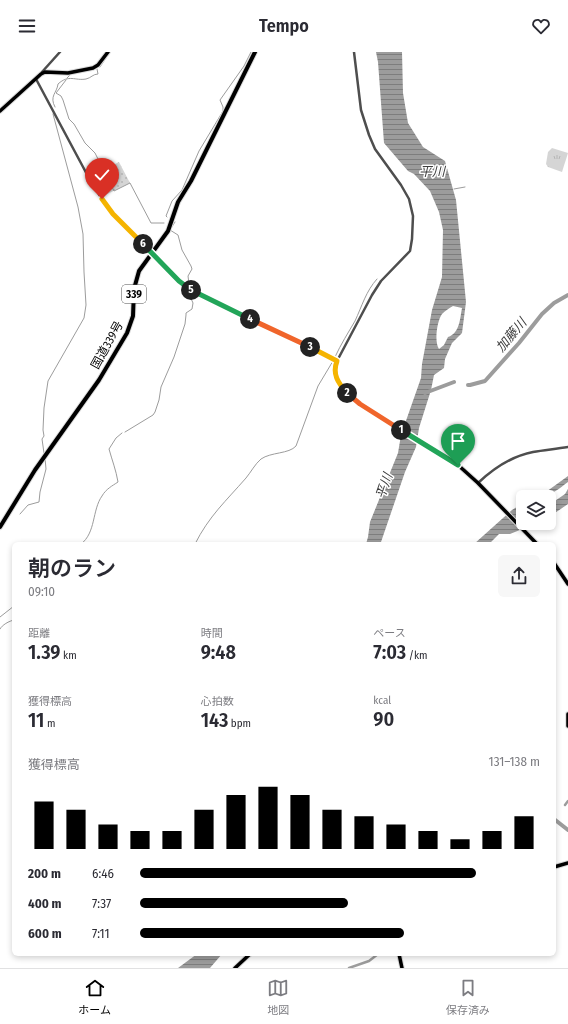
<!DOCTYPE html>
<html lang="ja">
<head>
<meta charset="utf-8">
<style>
	:root { --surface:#fff; --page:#f7f7f7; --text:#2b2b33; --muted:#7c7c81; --line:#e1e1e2; --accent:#000 }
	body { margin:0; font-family:"Fira Sans Condensed","Noto Sans JP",sans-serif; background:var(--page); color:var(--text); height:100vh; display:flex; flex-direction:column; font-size:15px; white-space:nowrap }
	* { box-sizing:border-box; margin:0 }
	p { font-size:13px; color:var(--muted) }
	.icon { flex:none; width:22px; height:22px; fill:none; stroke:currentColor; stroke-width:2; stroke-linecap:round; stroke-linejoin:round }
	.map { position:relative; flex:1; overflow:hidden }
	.sheet { position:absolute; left:12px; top:490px; width:544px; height:414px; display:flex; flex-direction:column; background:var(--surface); border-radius:6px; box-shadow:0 2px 6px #0003 }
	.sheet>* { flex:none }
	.controls { position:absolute; left:516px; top:438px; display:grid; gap:8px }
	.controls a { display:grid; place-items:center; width:40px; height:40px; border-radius:6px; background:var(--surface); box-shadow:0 2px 6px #0003; font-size:20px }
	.pin { position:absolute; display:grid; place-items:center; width:34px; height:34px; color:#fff; margin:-41px -17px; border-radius:50% 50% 50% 0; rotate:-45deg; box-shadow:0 0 4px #0007 }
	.pin .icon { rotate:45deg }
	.km { position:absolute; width:20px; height:20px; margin:-10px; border-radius:50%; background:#222; color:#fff; font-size:11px; line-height:20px; text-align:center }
	.round { display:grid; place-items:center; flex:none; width:42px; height:42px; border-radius:6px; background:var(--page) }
	.overview { display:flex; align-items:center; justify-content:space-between; height:68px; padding:0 16px }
	h1 { font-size:22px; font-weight:600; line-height:30px }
	.metrics { display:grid; grid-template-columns:repeat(3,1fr); gap:6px; height:68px; padding:4px 16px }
	.metrics div { display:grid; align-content:center }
	.metrics b { font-size:20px; font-weight:600 }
	.metrics small { font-size:11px; font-weight:400 }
	.metrics p { font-size:11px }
	.chart { height:112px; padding:8px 16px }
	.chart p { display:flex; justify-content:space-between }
	.chart svg { width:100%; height:72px; margin-top:4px; stroke:var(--accent); stroke-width:6 }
	ul { padding:0 16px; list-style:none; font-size:13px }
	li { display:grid; grid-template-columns:64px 48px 1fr; align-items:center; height:30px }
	li i { height:10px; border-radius:5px; background:var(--accent) }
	header { display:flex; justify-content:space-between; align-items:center; height:52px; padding:0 16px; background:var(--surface); font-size:18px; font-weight:600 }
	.tab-bar { display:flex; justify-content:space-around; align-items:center; height:56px; border-top:1px solid var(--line); background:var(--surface); font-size:11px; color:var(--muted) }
	.tab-bar a { display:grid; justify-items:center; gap:2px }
	.tab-bar .current { color:var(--accent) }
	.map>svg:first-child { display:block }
</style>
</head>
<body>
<header><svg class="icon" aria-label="menu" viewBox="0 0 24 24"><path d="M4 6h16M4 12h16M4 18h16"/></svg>Tempo<svg class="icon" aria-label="heart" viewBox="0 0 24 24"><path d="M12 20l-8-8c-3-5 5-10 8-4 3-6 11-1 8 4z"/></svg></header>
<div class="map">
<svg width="568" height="916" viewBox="0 0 568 916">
	<defs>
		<pattern id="grass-tufts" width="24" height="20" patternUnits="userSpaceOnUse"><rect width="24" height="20" fill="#d5d5d5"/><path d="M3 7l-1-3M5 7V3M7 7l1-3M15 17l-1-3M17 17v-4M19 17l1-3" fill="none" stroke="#b5b5b5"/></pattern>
		<pattern id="park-dots" width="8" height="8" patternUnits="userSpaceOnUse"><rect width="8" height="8" fill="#d5d5d5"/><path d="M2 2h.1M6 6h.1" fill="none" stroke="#b5b5b5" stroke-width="1.8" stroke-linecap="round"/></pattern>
		<pattern id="water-rules" width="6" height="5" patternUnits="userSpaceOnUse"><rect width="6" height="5" fill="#9c9c9c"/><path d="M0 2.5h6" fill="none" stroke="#7d7d7d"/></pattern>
	</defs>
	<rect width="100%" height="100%" fill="#fff"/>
	<path fill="url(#grass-tufts)" d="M 552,96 L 568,101 L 562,120 L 548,115 L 546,112 L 548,100 Z"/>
	<path fill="url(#park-dots)" d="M 119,110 L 130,131 L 103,144 L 94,130 L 101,126 L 98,121 Z"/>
	<path fill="url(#water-rules)" fill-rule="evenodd" d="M 376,0 L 402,0 L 403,41 L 408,71 L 423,95 L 445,109 L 456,148 L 466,250 L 462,281 L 452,291 L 445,307 L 444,316 L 434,323 L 431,338 L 419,376 L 416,395 L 405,420 L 381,490 L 380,492 L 366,492 L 368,485 L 370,470 L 398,401 L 401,383 L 421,326 L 422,312 L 432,258 L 442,225 L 443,178 L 439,160 L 430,139 L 414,122 L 408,119 L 384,91 L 378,10 ZM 453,254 L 462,256 C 460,266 460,281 448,285 L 444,293 L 439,297 C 434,290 437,269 442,262 C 445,259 449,256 453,254 Z
		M 568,424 L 568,430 C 560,436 549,445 539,445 Z
		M 568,437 L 568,452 L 549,465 L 549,453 L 565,442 Z
		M 523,451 L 523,471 L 537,471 L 510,482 L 499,482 L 489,492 L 474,492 L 512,458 Z
		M 197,902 L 222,902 L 210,916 L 178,916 Z"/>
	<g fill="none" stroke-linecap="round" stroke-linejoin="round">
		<path stroke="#9c9c9c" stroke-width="1" d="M 100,15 L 110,0
			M 67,26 L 72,21
			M 66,28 L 56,41 L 61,44 L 63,48 L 69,67 L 74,72 L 85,91 L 95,101 L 114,139 L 130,131 L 151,171 L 164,171
			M 55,55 C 49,44 57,41 58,32 C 69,22 75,29 86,27 C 91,26 93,22 98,22 L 97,17
			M 454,137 L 465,135
			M 167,165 L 166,164 L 172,149 L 182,138 L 199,99 L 223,59 L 223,55 L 220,48 L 244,14 L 251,0
			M 175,170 L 170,178 L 178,183 L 182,198 L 191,214 L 192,217 L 188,224 L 189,232
			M 335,305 C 341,292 348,281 355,269 C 362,254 366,239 377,227
			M 125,380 L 153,363 L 155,360 L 159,348 L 161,335 L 174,305 L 185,272 L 186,263 L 186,261 L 192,257 L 193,251 L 189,242
			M 44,401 L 42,387 L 44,384 L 43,378 L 44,356 L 48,329 L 84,266 L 86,253 L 84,220 L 83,182 L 78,155 L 53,62
			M 20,462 L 28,453 L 39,450 L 40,440 L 46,417 L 45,406
			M 81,492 C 96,481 92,458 102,444 C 106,437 112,434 118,430 C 116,418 112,408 109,397 L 116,386 L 122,381
			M 195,492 C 209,464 226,449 246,426 C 251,420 255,412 261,407 C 271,400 289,402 296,394 L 318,334 L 333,309
			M 0,565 L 14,554
			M 0,577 C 2,573 9,569 14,568"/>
		<path stroke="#9c9c9c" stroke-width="2.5" d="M 565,753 L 568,749
			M 349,916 L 369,909 L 378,902"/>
		<path stroke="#9c9c9c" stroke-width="4" d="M 468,333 L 470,333 L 485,329 L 519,291 L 542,262 L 554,251 L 568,243
			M 425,341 L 454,330
			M 554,767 L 568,778"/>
		<g stroke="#dbdbdb" stroke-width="5.5">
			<path id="major" d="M 0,59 L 41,22 L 45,20 L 68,21 L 93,16 L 98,13 L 108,0
				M 152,202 L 179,229 L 191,238 L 312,296 L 337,309 C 329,329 350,346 365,355 L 458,413 L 478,431 L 537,492
				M 554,511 L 568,532
				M 568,662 L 568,674
				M 554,815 L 568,811
				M 399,902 L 402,916
				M 235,916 L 250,902"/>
		</g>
		<g stroke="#dbdbdb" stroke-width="6">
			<path id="highway" d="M 0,475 L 35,418 L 99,328 L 127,281 L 133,264 L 134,237 L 139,219 L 168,179 L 178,150 L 191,129 L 255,0"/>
		</g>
		<path stroke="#4e4e4e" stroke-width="2.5" d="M 42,20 L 60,0
			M 36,27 L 90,128 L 102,147 L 113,162 L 152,201
			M 337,309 L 372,243 L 381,229 L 410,199 L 412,187 L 413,164 L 409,147 L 401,133 L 375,97 L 369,83 L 361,58 L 354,0
			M 478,431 C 494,416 512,404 533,400 C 545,398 556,397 568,395"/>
		<use href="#major" stroke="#000" stroke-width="3.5"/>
		<use href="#highway" stroke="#000" stroke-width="4"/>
	</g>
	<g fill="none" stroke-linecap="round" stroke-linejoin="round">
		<g stroke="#fff" stroke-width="8">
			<path id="split-1" d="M 401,378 L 458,413"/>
		</g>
		<g stroke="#fff" stroke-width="8">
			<path id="split-2" d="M 347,341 L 360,352 L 401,378"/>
		</g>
		<g stroke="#fff" stroke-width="8">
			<path id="split-3" d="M 310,295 L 337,309 C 332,322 338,331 347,341"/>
		</g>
		<g stroke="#fff" stroke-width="8">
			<path id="split-4" d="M 250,267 L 310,295"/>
		</g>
		<g stroke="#fff" stroke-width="8">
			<path id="split-5" d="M 191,238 L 250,267"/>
		</g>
		<g stroke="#fff" stroke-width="8">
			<path id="split-6" d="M 143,192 L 179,229 L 191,238"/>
		</g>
		<g stroke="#fff" stroke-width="8">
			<path id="split-7" d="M 102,147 L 113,162 L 143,192"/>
		</g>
		<use href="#split-1" stroke="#22a559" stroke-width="5"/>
		<use href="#split-2" stroke="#f0652b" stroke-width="5"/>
		<use href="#split-3" stroke="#f5b400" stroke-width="5"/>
		<use href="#split-4" stroke="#f0652b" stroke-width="5"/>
		<use href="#split-5" stroke="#22a559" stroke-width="5"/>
		<use href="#split-6" stroke="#22a559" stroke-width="5"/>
		<use href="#split-7" stroke="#f5b400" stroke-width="5"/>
	</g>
	<g text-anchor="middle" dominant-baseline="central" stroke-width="3" stroke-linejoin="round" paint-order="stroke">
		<rect fill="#fff" stroke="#4c4c4c" stroke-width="1" x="122" y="233" width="24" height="18" rx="3"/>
		<g font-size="11" font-weight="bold" fill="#000">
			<text x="134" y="242">339</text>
		</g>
		<g font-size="12" fill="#000" stroke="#fff">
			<text transform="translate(107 293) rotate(-61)">国道339号</text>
		</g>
		<g font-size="13" font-style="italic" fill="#3d3d3d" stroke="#fff">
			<text x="432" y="119">平川</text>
			<text transform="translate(511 283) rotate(-50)">加藤川</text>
			<text transform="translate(384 434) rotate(-71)">平川</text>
		</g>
	</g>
</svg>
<div class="controls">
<a><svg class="icon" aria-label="layers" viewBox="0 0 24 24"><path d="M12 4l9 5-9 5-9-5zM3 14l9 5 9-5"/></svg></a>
</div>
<div class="pin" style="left:458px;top:413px;background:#1e9e55"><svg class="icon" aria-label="arrive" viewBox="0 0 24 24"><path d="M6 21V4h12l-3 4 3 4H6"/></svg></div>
<div class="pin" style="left:102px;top:147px;background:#d93025"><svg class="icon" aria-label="check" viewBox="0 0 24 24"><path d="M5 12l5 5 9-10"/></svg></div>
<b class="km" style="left:401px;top:378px">1</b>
<b class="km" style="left:347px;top:341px">2</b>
<b class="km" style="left:310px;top:295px">3</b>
<b class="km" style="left:250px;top:267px">4</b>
<b class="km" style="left:191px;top:238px">5</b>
<b class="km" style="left:143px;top:192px">6</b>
<section class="sheet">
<div class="overview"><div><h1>朝のラン</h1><p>09:10</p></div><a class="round"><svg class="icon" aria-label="share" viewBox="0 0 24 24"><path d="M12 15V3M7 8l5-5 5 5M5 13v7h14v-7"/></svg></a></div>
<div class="metrics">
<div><p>距離</p><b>1.39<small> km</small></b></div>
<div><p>時間</p><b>9:48</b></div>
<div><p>ペース</p><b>7:03<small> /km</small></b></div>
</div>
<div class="metrics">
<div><p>獲得標高</p><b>11<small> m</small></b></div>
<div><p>心拍数</p><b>143<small> bpm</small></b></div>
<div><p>kcal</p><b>90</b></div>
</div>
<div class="chart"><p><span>獲得標高</span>131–138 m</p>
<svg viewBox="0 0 160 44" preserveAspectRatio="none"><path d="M5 44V15M15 44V20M25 44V29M35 44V33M45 44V33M55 44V20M65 44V11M75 44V6M85 44V11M95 44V20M105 44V24M115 44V29M125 44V33M135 44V38M145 44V33M155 44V24"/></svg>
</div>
<ul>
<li><b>200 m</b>6:46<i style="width:84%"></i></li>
<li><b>400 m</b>7:37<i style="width:52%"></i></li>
<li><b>600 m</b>7:11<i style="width:66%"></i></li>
</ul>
</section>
</div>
<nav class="tab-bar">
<a class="current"><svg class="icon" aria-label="home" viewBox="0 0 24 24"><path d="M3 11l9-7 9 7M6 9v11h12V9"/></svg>ホーム</a>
<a><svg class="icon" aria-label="map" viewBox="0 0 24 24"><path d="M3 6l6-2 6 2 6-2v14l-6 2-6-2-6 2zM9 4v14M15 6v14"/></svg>地図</a>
<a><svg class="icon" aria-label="saved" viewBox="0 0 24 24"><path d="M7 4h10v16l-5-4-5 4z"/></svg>保存済み</a>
</nav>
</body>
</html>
